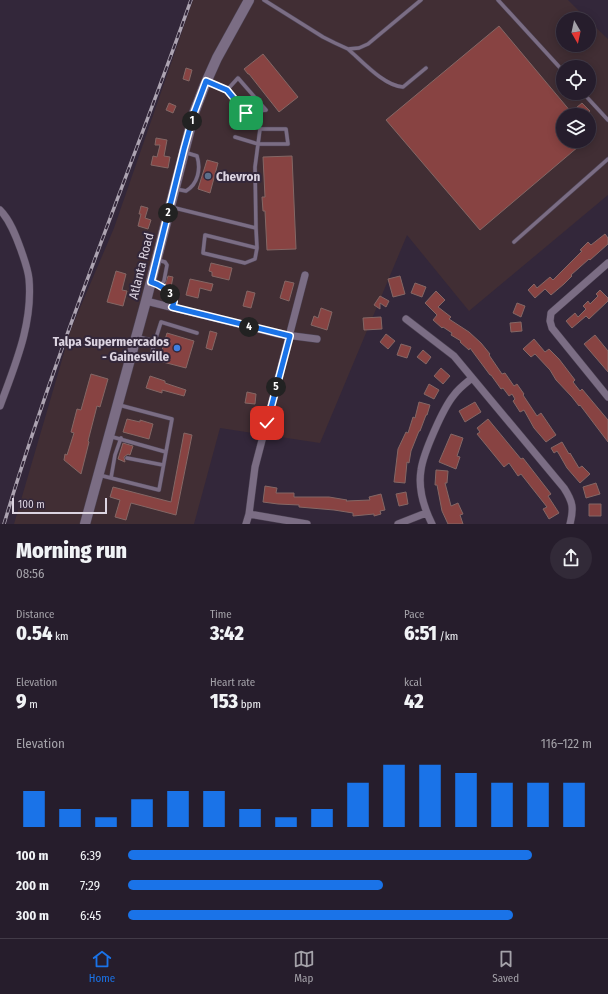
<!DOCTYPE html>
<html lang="en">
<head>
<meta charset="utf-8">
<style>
	:root { --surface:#261d2c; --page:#322a38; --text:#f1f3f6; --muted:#a4a2a9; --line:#423b48; --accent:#1a73e8 }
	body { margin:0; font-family:"Fira Sans Condensed",sans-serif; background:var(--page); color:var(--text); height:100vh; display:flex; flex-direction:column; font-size:15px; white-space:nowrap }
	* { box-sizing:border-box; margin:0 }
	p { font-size:13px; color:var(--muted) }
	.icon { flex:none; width:22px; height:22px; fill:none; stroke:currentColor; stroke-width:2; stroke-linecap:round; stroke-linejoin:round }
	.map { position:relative; height:524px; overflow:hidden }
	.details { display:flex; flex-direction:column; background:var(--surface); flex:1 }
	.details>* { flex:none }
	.needle { width:26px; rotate:171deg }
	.tools { position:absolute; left:556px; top:12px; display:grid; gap:8px }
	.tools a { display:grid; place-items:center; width:40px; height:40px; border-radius:50%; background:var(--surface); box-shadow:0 2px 10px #0003,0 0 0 1px var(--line); font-size:20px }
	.scale { position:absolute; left:12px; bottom:10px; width:95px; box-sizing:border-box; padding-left:4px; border:2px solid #dcd4e1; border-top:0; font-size:11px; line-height:14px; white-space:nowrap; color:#dcd4e1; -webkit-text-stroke:3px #33273a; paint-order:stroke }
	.pin { position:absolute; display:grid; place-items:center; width:34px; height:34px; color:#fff; margin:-17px; border-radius:8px; box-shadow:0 2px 6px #0006 }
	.km { position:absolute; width:20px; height:20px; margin:-10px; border-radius:50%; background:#222; color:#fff; font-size:11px; line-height:20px; text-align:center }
	.round { display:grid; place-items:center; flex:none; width:42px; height:42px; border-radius:21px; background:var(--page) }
	.overview { display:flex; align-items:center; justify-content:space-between; height:68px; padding:0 16px }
	h1 { font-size:22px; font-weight:800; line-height:30px }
	.figures { display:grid; grid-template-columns:repeat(3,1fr); gap:6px; height:68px; padding:4px 16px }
	.figures div { display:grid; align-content:center }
	.figures b { font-size:20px; font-weight:800 }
	.figures small { font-size:11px; font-weight:400 }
	.figures p { font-size:11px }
	.chart { height:112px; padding:8px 16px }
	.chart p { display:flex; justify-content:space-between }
	.chart svg { width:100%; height:72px; margin-top:4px; stroke:var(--accent); stroke-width:6 }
	ul { padding:0 16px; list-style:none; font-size:13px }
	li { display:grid; grid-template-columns:64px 48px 1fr; align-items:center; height:30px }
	li i { height:10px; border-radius:5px; background:var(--accent) }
	.tab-bar { display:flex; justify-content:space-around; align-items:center; height:56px; border-top:1px solid var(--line); background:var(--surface); font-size:11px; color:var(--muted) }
	.tab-bar a { display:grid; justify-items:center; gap:2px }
	.tab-bar .on { color:var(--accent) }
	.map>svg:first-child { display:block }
</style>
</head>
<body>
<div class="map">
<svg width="608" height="524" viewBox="0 0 608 524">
	<rect width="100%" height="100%" fill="#33273a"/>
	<path fill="#412e34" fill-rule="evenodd" d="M 193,0 L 568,0 L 587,19 L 563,19 L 563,45 L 589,45 L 589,21 L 608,39 L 608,195 L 469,311 L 407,235 L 320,443 L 220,428 L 194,524 L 14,524 L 71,329 L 114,228 ZM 563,67 L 589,67 L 589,93 L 563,93 ZM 563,115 L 589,115 L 589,141 L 563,141 Z"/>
	<path fill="#884342" stroke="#846765" d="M 499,26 L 571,112 L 582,103 L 590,111 L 585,115 L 563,115 L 563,141 L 585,141 L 480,230 L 386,120 Z
		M 263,54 L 298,97 L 279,112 L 249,74 L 248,74 L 244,69 Z
		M 186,68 L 192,70 L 189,81 L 183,79 Z
		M 169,103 L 176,106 L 173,113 L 166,110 Z
		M 156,138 L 167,140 L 164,156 L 170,157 L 168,168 L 151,165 L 153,156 L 157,157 L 160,145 L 155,145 Z
		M 292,156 L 296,249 L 267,250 L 265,211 L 263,211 L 262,197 L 265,197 L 263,157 Z
		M 207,160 L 218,163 L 210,193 L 198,189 Z
		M 141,206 L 148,208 L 145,218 L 151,220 L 148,229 L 138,226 L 141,214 L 139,214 Z
		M 605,234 L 608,238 L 608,244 L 590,260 L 589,259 L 571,275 L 572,276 L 564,284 L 551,295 L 545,289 L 535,298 L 528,290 L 534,284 L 537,288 L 550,277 L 553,280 L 582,251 L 580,250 L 588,242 L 591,245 Z
		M 211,263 L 232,268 L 229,280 L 212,276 L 212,272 L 209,271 Z
		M 116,271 L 126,274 L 122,290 L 127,291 L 123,306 L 107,302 Z
		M 168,276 L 173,277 L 171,287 L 165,285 Z
		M 400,276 L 405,294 L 393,297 L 388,279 Z
		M 190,279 L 213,284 L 211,291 L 200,288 L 198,298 L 186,295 Z
		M 285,281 L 294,283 L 289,301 L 280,298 Z
		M 415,283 L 426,287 L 422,297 L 411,293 Z
		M 600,290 L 608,298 L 608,301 L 589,319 L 586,316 L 572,328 L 566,321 L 575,313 L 578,317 L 586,309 L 583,306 L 588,301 L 590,304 L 598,296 L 596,294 Z
		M 247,291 L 255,293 L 251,308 L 243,306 Z
		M 436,291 L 445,300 L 438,307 L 451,317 L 449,319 L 469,332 L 481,343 L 490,354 L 489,355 L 502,374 L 505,373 L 514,386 L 517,384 L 524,394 L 523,395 L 537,416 L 541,413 L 556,435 L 546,442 L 534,428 L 524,410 L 520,412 L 513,401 L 515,399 L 512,394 L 509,396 L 503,388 L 501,389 L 491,375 L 490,375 L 470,348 L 469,350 L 460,342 L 461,341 L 451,335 L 452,333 L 443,327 L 442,328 L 433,320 L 437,315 L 425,303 Z
		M 380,296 L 389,301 L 386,307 L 380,303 L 380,309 L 374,305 Z
		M 517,303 L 525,306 L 521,317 L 513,313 Z
		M 321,308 L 332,312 L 327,330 L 311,325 L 314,316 L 318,318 Z
		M 381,317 L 382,329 L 364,330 L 363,318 Z
		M 521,322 L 522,331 L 511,332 L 510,323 Z
		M 210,331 L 217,333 L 212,350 L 206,348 Z
		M 167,333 L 194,341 L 186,368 L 159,361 Z
		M 386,334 L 395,341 L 388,349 L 380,342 Z
		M 595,335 L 608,351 L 608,372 L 584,344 Z
		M 534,339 L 545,352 L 549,349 L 559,359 L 575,380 L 573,382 L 580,391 L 582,389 L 608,420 L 608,442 L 580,405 L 579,406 L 572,397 L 556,380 L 550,370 L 535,354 L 531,357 L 523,349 Z
		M 401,344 L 411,347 L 407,358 L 397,355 Z
		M 423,350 L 431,357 L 426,364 L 417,357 Z
		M 441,368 L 450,376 L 443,384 L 434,376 Z
		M 91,374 L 108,379 L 100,407 L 97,406 L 88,441 L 89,442 L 81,474 L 64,460 L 65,454 L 67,455 L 74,433 L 71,432 L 77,409 L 81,410 Z
		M 150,376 L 165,381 L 165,383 L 186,390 L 184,396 L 162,390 L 162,393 L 146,388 Z
		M 429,384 L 439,390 L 434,399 L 424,394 Z
		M 247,392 L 256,394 L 255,404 L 245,403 Z
		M 419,402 L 430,405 L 427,415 L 426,415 L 420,431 L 419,431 L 411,451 L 409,463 L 407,462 L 405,483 L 394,482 L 398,449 L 406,432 L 408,433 L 413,417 L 415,418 Z
		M 475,402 L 481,412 L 465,422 L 459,411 Z
		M 127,419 L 140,422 L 140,420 L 153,424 L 149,439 L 123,432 Z
		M 488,419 L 521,459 L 523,458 L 551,494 L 548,496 L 559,513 L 549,519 L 543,509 L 547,507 L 521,474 L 518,476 L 509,463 L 504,467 L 477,434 L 480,432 L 477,428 Z
		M 184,433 L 192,435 L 176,515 L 131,503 L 126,520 L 115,517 L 120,500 L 110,497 L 113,487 L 171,502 Z
		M 451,434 L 463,438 L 457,456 L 460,457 L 456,469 L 439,462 Z
		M 562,442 L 569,454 L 570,453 L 579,468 L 582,466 L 590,474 L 580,483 L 567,468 L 559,454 L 557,451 L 554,453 L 551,448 Z
		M 123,443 L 133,446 L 130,455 L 128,454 L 124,457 L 125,462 L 118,459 Z
		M 436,470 L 448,471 L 447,483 L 445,483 L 451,506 L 458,503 L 463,514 L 460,515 L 463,524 L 448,524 L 442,511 L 437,485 L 435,485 Z
		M 596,483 L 600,494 L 586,498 L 583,487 Z
		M 265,486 L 277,488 L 276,493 L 294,493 L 294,497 L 329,497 L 347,500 L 346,501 L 370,500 L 369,497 L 381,494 L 385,510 L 380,511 L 381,514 L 374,516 L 374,514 L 353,516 L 353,513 L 334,510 L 299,507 L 299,505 L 278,504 L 263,502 Z
		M 406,492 L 408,504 L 399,506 L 396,494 Z
		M 589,504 L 601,504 L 601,516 L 589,516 Z"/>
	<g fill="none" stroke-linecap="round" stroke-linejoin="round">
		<g stroke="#4c4253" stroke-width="4.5">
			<path id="lane" d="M 264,0 L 323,37 L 335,43 L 348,49 L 359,48 L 368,44 L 421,0
				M 498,0 L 563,71
				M 348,49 C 362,61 384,86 403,87 L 426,68
				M 207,82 L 227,90 L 246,113 L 266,110
				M 227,90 L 238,78 L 266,110
				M 583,93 L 608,120
				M 176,189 L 186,191 C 198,184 201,169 197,156 L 184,152
				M 171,207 L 256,228 L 255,167 L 260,129 L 286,129 L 288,144 L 258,144 L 235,137
				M 256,228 L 257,248 L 255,259 L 245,263 L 203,253 L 205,235 L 257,248
				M 514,242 L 608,159
				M 158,260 L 165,262 L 167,265 L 164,281 L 161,285
				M 153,283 C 160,285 171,290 174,298 C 175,301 173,304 172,307
				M 138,337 L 155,341 L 161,322 L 197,333
				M 150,361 L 155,341
				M 109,436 L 166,452
				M 127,458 L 163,465
				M 99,475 L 159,490 L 172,419 L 119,405
				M 111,478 L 115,455 L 121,438"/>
		</g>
		<g stroke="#4c4253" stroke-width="8">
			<path id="street" d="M 0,210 C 10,220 16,236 21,250 C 24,259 28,269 29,279 C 33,324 15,365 0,406
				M 608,263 L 551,313 L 550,321 L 552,328 L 608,397
				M 146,301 L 278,334 L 317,339
				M 406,319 L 454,356 L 564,488 C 573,502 574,508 570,524
				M 249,514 L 307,524
				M 246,524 L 249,514 L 255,467 L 305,275
				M 398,524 L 426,513
				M 432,524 C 424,508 418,488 421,470 C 423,454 443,408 454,395 C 459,388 466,383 472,378"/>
		</g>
		<g stroke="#4c4253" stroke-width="11">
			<path id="secondary" d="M 85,524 L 146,301 L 194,113 L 204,87 L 217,58 L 249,0"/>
		</g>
		<use href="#lane" stroke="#7b6d84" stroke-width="3.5"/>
		<use href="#street" stroke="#7b6d84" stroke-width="7"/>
		<use href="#secondary" stroke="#7b6d84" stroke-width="10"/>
		<g stroke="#aca3b1" stroke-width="3.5">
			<path id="rail" d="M 4,524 C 57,346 129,175 191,0"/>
		</g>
		<use href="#rail" stroke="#33273a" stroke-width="2" stroke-dasharray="6" stroke-linecap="butt"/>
	</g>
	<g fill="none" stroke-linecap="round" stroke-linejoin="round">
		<g stroke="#fff" stroke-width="8">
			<path id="route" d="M 246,113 L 227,90 L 206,81 L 194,113 L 184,149 L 151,282 C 158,284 174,292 174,301 C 174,302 173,306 172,307 L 290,336 L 267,423"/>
		</g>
		<use href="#route" stroke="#1a73e8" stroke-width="5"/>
	</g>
	<circle fill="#5c6f8a" stroke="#33273a" stroke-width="1.5" cx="208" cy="176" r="4"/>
	<circle fill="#3f7fe0" stroke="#33273a" stroke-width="1.5" cx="177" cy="348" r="4"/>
	<g text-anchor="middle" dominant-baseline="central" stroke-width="4" stroke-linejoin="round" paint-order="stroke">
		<g font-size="13" font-weight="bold" fill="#dcd4e1" stroke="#33273a" text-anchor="start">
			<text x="216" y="176">Chevron</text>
			<text x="169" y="341" text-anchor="end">Talpa Supermercados<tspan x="169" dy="15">- Gainesville</tspan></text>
		</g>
		<g font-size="13" fill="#dcd4e1" stroke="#33273a">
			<text transform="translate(141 266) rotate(-76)">Atlanta Road</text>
		</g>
	</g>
</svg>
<div class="tools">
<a><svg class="needle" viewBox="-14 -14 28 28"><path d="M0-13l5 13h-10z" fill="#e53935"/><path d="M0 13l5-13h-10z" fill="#a4a2a9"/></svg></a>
<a><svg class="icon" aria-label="locate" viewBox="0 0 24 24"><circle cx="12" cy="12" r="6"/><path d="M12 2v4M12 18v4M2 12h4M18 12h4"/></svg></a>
<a><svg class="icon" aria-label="layers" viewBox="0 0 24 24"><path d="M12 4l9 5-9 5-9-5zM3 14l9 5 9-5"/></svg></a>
</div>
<div class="scale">100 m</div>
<div class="pin" style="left:246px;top:113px;background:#1e9e55"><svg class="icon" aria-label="arrive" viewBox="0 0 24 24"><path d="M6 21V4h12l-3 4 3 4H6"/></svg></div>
<div class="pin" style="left:267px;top:423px;background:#d93025"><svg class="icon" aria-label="check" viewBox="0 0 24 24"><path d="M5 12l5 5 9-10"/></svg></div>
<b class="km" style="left:192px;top:121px">1</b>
<b class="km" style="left:168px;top:213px">2</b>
<b class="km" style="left:170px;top:294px">3</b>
<b class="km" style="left:249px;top:327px">4</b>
<b class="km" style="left:276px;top:387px">5</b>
</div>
<section class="details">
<div class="overview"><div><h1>Morning run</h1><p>08:56</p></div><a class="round"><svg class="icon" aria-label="share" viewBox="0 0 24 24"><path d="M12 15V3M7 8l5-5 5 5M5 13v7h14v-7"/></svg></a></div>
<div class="figures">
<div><p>Distance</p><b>0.54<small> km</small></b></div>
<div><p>Time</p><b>3:42</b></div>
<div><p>Pace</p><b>6:51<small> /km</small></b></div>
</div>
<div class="figures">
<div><p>Elevation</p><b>9<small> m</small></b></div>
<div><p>Heart rate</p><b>153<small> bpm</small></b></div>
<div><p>kcal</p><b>42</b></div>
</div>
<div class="chart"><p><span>Elevation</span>116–122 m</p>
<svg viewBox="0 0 160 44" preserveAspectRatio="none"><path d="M5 44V22M15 44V33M25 44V38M35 44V27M45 44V22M55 44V22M65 44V33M75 44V38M85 44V33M95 44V17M105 44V6M115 44V6M125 44V11M135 44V17M145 44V17M155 44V17"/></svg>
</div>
<ul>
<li><b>100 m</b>6:39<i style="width:87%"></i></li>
<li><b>200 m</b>7:29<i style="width:55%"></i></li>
<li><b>300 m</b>6:45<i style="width:83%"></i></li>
</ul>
</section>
<nav class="tab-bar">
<a class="on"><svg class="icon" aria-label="home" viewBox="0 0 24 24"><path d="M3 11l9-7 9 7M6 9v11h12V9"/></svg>Home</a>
<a><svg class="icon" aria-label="map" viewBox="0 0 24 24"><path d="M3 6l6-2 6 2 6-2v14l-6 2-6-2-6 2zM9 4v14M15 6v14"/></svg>Map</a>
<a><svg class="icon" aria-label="saved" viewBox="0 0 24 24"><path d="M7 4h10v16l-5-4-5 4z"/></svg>Saved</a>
</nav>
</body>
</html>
